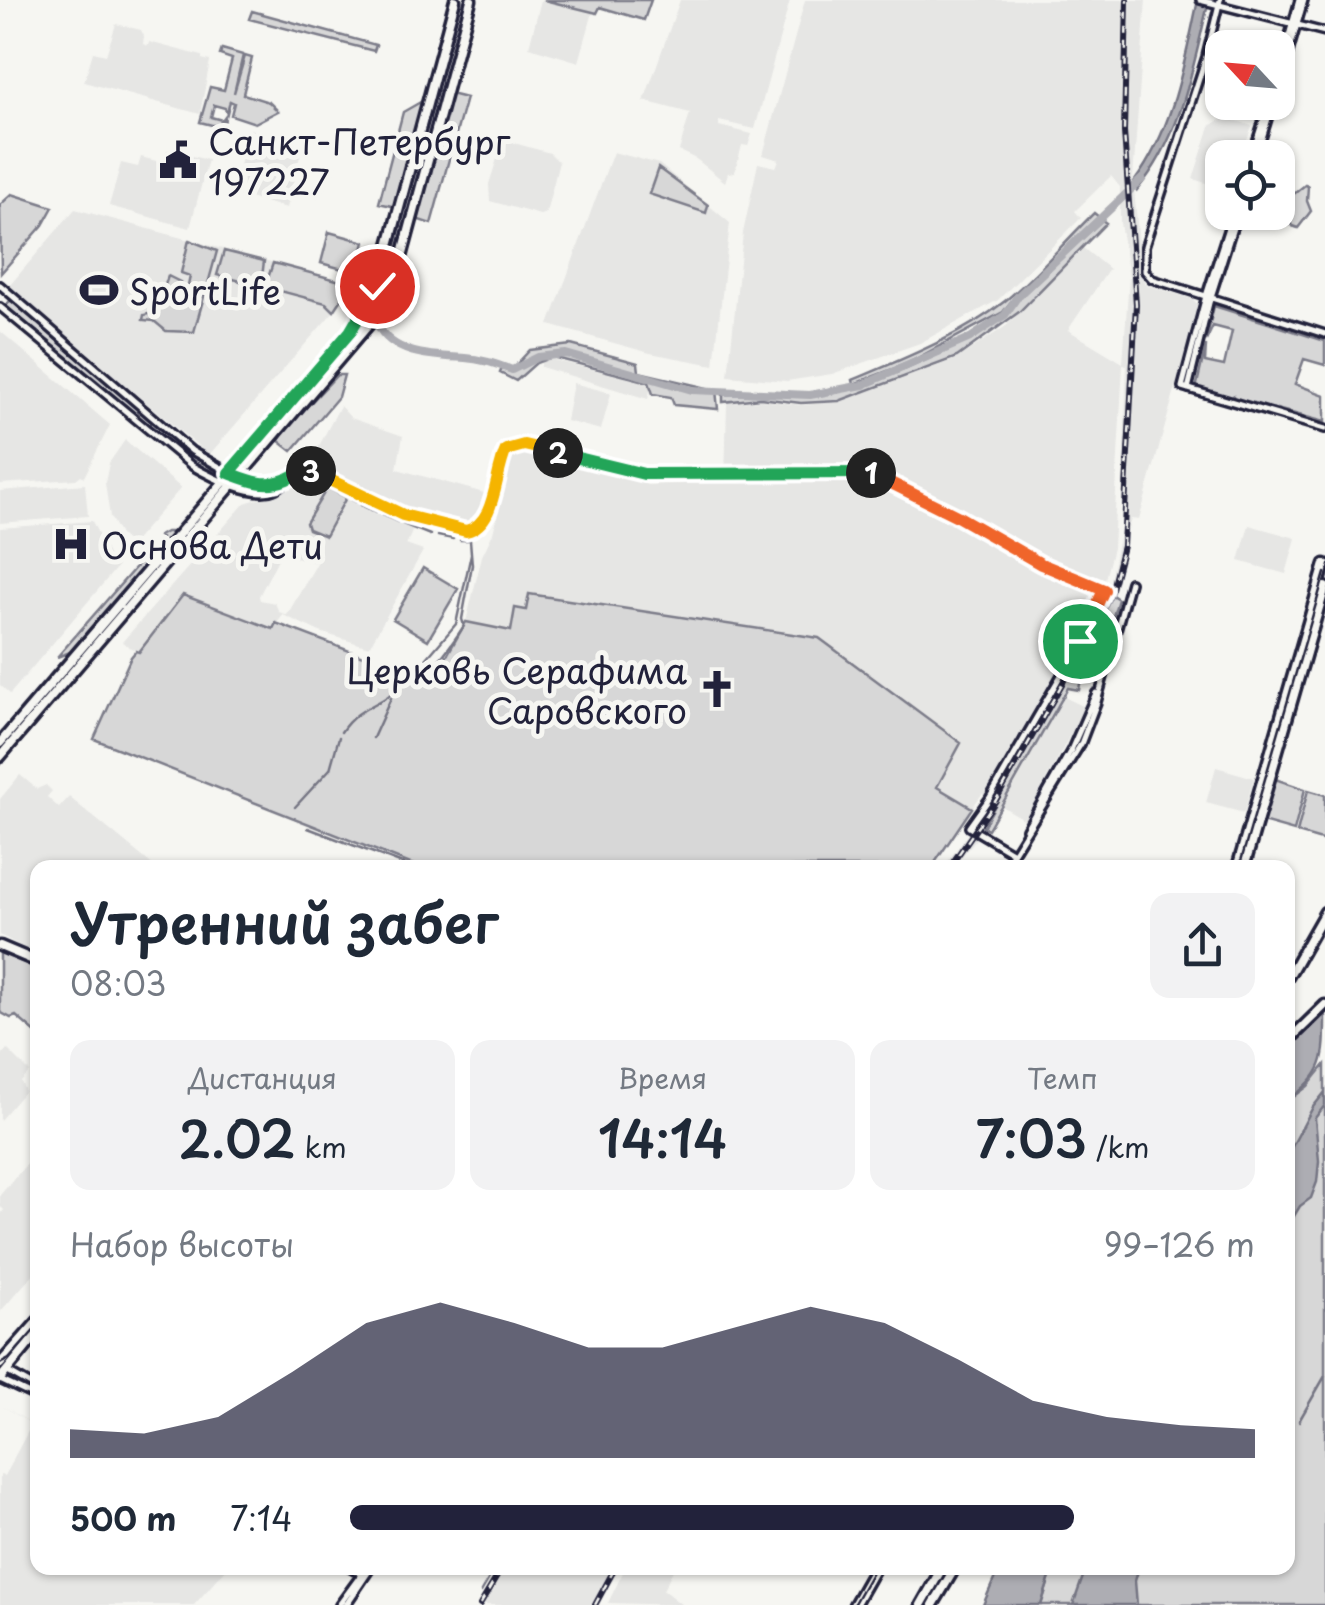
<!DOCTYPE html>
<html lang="ru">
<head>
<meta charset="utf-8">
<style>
	:root { --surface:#fff; --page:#f2f2f3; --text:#1f2937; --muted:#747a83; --accent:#22223b }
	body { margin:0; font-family:"Playpen Sans",sans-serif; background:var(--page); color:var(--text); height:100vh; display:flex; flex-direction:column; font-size:38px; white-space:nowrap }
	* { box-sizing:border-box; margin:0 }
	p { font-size:32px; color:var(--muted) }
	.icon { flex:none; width:55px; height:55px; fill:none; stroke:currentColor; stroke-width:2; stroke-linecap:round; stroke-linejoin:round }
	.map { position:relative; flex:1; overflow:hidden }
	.details { position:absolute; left:30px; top:860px; width:1265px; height:715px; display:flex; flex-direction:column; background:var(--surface); border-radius:20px; box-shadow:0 2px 8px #0004 }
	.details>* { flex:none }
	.needle { width:65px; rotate:296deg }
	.controls { position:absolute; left:1205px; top:30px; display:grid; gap:20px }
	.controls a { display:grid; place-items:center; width:90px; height:90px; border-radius:20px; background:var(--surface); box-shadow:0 2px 8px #0004; font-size:50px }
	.pin { position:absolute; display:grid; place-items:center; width:85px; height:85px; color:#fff; margin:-42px; border:5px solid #fff; border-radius:50%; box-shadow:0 2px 10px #0007 }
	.km { position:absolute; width:50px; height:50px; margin:-25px; border-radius:50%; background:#222; color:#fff; font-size:28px; line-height:50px; text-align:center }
	.round { display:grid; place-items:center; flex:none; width:105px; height:105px; border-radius:20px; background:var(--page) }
	.overview { display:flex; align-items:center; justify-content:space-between; height:170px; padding:0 40px }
	h1 { font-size:55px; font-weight:600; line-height:75px }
	.figures { display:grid; grid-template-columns:repeat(3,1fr); gap:15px; height:170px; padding:10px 40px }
	.figures div { display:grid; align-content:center; border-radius:20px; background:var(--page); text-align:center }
	.figures b { font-size:50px; font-weight:600 }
	.figures small { font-size:28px; font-weight:400 }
	.figures p { font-size:28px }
	.chart { height:280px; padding:20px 40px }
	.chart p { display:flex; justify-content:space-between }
	.chart svg { width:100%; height:180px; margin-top:10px; fill:var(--accent); opacity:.7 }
	ul { padding:0 40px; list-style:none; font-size:32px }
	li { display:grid; grid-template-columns:160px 120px 1fr; align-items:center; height:75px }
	li i { height:25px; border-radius:12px; background:var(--accent) }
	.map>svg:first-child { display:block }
</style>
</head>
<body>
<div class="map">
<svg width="1325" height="1605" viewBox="0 0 1325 1605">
	<rect width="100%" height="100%" fill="#f6f6f2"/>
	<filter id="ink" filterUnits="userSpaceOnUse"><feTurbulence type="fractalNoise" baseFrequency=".01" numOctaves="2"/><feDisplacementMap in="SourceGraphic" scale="20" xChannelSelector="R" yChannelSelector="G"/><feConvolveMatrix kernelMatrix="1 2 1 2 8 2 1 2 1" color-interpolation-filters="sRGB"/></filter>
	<g filter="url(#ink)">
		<path fill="#e6e6e4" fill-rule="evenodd" d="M 541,0 L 593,12 L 579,62 L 529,47 Z
			M 680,0 L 790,0 L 755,129 L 719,121 L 719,126 L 752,134 L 748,146 L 742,145 L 735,172 L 728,173 L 725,182 L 696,159 L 679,151 L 690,113 L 644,101 Z
			M 805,0 L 1146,0 L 1133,178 L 1142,278 L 1147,285 L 1193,299 L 1197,304 L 1189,339 L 1139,520 L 1131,519 L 1105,611 L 984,826 L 988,829 L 985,835 L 977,838 L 953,867 L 944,867 L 993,798 L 1083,641 L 1109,585 L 1121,529 L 1127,365 L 1123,364 L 1113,548 L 1104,583 L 1076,642 L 986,795 L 982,794 L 972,808 L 937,787 L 962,743 L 819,638 L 529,595 L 526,610 L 514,609 L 511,632 L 466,622 L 482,556 L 493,533 L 514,451 L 518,449 L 530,449 L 632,476 L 647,485 L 725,481 L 727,403 L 761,400 L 801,405 L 839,402 L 956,359 L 1006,326 L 1083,248 L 1109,269 L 1068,330 L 1123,363 L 1129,277 L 1120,223 L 1120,187 L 1111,176 L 1075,211 L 1081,218 L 998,300 L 920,343 L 832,374 L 787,381 L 728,376 L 743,233 L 758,163 L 776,167 L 779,160 L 763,155 Z
			M 116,24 L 141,30 L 144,36 L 143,44 L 148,46 L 149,42 L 202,56 L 202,59 L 210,61 L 200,114 L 84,82 L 93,52 L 106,55 Z
			M 1226,117 L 1252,126 L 1241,157 L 1222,158 L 1222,188 L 1193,179 L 1210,126 Z
			M 249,129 L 303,144 L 287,208 L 233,194 Z
			M 503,140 L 550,153 L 559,162 L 546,213 L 540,215 L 490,201 L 489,184 Z
			M 167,150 L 208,160 L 190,228 L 109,206 L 121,163 L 138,167 L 141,157 L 164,163 Z
			M 613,152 L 659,164 L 730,223 L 714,365 L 650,353 L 549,325 Z
			M 75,209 L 352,284 L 334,311 L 209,455 L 12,291 L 10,285 Z
			M 0,331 L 110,425 L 84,477 L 81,475 L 76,479 L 0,484 Z
			M 550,359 L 648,383 L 651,387 L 648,399 L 541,367 L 541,362 Z
			M 573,383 L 611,393 L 601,430 L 566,421 Z
			M 340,406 L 351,418 L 403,436 L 397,469 L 484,493 L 475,525 L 459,528 L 427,521 L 391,506 L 393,500 L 310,463 Z
			M 125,440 L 181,488 L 131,545 L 120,535 L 110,517 L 105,483 L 109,463 Z
			M 318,480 L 416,523 L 406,545 L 423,551 L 369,647 L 320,632 L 283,615 L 273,629 L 184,595 L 139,653 L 122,642 L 245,503 ZM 281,553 L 317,563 L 287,615 L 279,612 L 275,603 L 260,600 L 259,596 Z
			M 85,484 L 88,516 L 0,523 L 0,491 Z
			M 92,521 L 109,557 L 118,566 L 10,694 L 0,685 L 0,528 Z
			M 1249,525 L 1296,538 L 1286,574 L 1239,561 Z
			M 1064,697 L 1085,707 L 1025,820 L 1002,806 Z
			M 1216,767 L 1254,778 L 1244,813 L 1206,803 Z
			M 20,775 L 37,789 L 46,785 L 52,791 L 47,797 L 59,808 L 69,797 L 155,867 L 38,868 L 37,955 L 0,935 L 0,799 Z
			M 7,1049 L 30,1072 L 21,1082 L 25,1091 L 0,1120 L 0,1057 Z
			M 36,1153 L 37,1270 L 0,1312 L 0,1215 L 4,1210 L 0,1206 L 0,1195 Z
			M 0,1405 L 33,1424 L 32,1427 L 37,1430 L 38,1568 L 227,1568 L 194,1605 L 0,1605 L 0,1475 L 4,1476 L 32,1424 Z
			M 500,1568 L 619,1568 L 599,1605 L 478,1605 Z
			M 625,1568 L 674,1568 L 663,1590 L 682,1605 L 608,1603 Z"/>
		<path fill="#d7d7d7" stroke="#7c7c89" stroke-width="2.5" d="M 544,0 L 651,0 L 644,20 L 600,7 L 597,13 Z
			M 252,11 L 376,45 L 374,51 L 249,19 Z
			M 222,49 L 243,55 L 234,93 L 245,56 L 252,58 L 243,94 L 269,102 L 278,111 L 255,123 L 231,115 L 234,103 L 230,101 L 227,113 L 225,108 L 214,105 L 211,117 L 222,120 L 225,116 L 224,128 L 200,122 L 210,87 L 224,90 L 232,59 L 220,55 Z
			M 434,90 L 443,92 L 393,277 L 384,275 Z
			M 450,94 L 466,98 L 431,224 L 416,219 Z
			M 424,100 L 396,207 L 379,203 L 403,112 Z
			M 658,168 L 708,205 L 706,213 L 649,194 Z
			M 1305,185 L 1308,186 L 1307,201 L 1311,211 L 1298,228 L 1292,226 L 1288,218 L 1264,213 L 1278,212 L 1278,187 L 1295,193 Z
			M 12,194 L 53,207 L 43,225 L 1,273 L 0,205 Z
			M 1094,213 L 1099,217 L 1015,296 L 1003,312 L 908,363 L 854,384 L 853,380 C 905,358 961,336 1005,301 C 1037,275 1064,242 1094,213 Z
			M 1102,220 L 1106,223 L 1019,312 L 957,357 L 839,401 L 801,403 L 760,398 L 723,402 L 723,394 L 809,396 L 842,390 L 906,369 L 970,340 L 989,324 L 1006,316 L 1019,297 Z
			M 329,232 L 365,242 L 357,273 L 321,263 Z
			M 189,240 L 217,251 L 206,291 L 188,286 L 190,276 L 181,273 Z
			M 224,251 L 264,261 L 261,286 L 217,275 Z
			M 273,263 L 352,284 L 334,311 L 326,303 L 265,287 Z
			M 168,276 L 180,282 L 176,290 L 184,293 L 186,287 L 205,293 L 194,332 L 166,331 L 154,321 L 143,320 L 144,315 L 153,313 L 156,299 L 160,300 Z
			M 11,300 L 213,470 L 211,473 C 169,448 133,412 96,380 C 66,355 34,332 5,306 Z
			M 1214,306 L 1325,341 L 1325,365 L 1304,359 L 1295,384 L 1325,395 L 1325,422 L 1280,410 L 1285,415 L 1273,412 L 1274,408 L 1272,411 L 1233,400 L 1233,396 L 1230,399 L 1196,389 L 1206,345 L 1205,362 L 1224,366 L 1232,331 L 1213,326 L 1206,341 Z
			M 571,345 L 638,363 L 639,372 L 716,390 L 718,409 L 674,405 L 671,397 L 653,394 L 649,382 L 552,357 L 536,363 L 516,381 L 500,373 L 503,366 L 513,368 L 530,350 Z
			M 337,375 L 344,375 L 338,397 L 292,451 L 279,441 L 285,430 Z
			M 330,483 L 348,494 L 325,536 L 308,529 L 306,523 Z
			M 166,532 L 172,532 L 168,541 L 73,651 L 57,657 L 161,538 L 159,536 Z
			M 423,568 L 458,589 L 428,640 L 393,619 Z
			M 529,594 L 819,638 L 961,743 L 937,787 L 972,808 L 932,867 L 418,867 L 94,739 L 131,657 L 136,651 L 139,652 L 183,595 L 273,629 L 276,623 L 418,677 L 442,664 L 466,622 L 511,631 L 515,608 L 526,610 Z
			M 1112,595 L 1118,599 L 1096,675 L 1082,671 L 1079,690 L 1068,688 L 988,829 L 983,827 Z
			M 1275,779 L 1305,789 L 1294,831 L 1262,822 Z
			M 1308,790 L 1325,795 L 1325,841 L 1297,833 Z
			M 0,953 L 37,968 L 37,1034 L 16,1016 L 11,1018 L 0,1012 Z
			M 1325,1065 L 1325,1605 L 1041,1605 L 1053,1568 L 1288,1568 L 1288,1101 L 1308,1086 Z"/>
		<path fill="#adadb3" stroke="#757583" stroke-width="2.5" d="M 1198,0 L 1209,0 C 1193,66 1182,137 1137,190 L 1134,182 C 1174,128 1184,64 1198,0 Z
			M 1325,1014 C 1325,1062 1325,1072 1288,1101 L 1288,1050 Z
			M 1325,1092 L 1325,1105 L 1315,1118 L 1319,1161 L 1317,1182 L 1311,1198 L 1300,1206 L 1288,1226 L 1288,1154 L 1313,1107 Z
			M 999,1568 L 1053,1568 L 1041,1605 L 983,1605 Z
			M 1086,1568 L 1139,1568 L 1135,1581 L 1137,1605 L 1073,1605 Z"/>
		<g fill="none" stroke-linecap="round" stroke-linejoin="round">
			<path stroke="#757583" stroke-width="2.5" d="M 327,488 L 347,498
				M 352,500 L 356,502
				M 361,505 L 376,512
				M 383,515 L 398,522
				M 403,524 L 430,535
				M 438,536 L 453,539
				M 409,679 L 456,624 L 471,554
				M 341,732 C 359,704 387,704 398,686 C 431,678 445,653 464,626 L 462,619 L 472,565 L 470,540 L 460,540
				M 373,738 L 391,698
				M 295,807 L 330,769 L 339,737
				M 308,828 L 413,868
				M 1299,1421 L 1325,1376
				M 481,1592 L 495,1568"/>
			<path stroke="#adadb3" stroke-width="8" d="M 378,325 C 392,356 436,356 465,358 C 481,359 497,364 512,370 L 538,357 L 566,354 L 692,390 L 810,395 L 863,385 L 970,338 L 1005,315 L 1018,296 L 1142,179"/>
			<g stroke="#22223b" stroke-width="12">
				<path id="minor" d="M 1200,0 L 1325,32
					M 1220,0 L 1206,57 L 1145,246 L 1145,271 L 1152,279 L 1325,334
					M 1278,75 L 1299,0
					M 1278,90 L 1304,0
					M 1251,158 L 1269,102
					M 1256,158 L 1273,102
					M 1233,212 L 1206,296 L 1182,387 L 1325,429
					M 0,285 L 192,451 L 230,473
					M 0,307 L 192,466 C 211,477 255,500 276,489 C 289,481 294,471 310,471 L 403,515 L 466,531 C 506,522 483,456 518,445 L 644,474 L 876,474 L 1033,560 L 1104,590 L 1081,641 L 989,799 L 969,827 L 1013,853
					M 1188,389 L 1209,303 L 1238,212
					M 240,478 L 264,485 L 285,480
					M 1026,829 L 1071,750 L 1096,693
					M 1004,868 L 1081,744 L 1097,702 L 1130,582
					M 6,1371 L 38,1389
					M 0,1380 L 38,1398
					M 351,1568 L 364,1575
					M 339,1605 L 366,1568
					M 346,1605 L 371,1568"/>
			</g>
			<g stroke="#22223b" stroke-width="15">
				<path id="major" d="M 0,743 L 328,360 L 358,321 L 381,275 L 455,0
					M 0,757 L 377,315 L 396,279 L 471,0
					M 1237,868 L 1325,564
					M 1244,868 L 1325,587
					M 0,946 L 38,962
					M 1288,977 L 1325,912
					M 1288,1041 L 1325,1005
					M 0,1364 L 38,1321
					M 0,1379 L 38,1333
					M 854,1605 L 875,1568
					M 921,1605 L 942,1568
					M 933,1605 L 955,1568"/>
			</g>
			<use href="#minor" stroke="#f6f6f2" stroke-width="5"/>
			<use href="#major" stroke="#f6f6f2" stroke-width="8"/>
			<path stroke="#22223b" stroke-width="2.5" d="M 1239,868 L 1325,573
				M 0,1364 L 9,1359 L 38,1326
				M 853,1605 L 874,1568"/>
			<g stroke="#22223b" stroke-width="6">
				<path id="rail" d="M 949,868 L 996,800 L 1095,626 L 1112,589 L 1123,546 L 1136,304 L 1124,132 L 1127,0
					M 480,1605 L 502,1568
					M 595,1605 L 615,1568"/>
			</g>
			<use href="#rail" stroke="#f6f6f2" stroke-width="2.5" stroke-dasharray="8" stroke-linecap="butt"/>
		</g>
	</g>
	<g fill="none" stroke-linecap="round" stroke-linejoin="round" filter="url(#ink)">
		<g stroke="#fff" stroke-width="20">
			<path id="split-1" d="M 871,473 L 957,516 L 1041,564 L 1104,590 L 1080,641"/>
		</g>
		<g stroke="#fff" stroke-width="20">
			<path id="split-2" d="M 558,453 L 644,474 L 871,473"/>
		</g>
		<g stroke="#fff" stroke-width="20">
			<path id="split-3" d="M 311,471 L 403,515 L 466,531 C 497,524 494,474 506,450 L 524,445 L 558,453"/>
		</g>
		<g stroke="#fff" stroke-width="20">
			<path id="split-4" d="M 311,471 C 300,471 297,475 287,479 C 266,488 250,481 229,473 L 350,332 L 377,286"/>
		</g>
		<use href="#split-1" stroke="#f0652b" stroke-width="12"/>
		<use href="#split-2" stroke="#22a559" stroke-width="12"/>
		<use href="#split-3" stroke="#f5b400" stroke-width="12"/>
		<use href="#split-4" stroke="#22a559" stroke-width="12"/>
	</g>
	<defs>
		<g id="civic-bare" transform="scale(3)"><path d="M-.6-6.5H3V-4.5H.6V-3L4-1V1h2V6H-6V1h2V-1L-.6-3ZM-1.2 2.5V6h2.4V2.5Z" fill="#22223b" stroke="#f6f6f2" stroke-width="2.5" paint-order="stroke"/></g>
		<g id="stadium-bare" transform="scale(3)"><path d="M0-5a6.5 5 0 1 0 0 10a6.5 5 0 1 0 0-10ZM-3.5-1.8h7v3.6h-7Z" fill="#22223b" stroke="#f6f6f2" stroke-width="2.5" paint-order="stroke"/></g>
		<g id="hospital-bare" transform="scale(3)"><path d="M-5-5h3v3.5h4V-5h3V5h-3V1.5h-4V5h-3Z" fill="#22223b" stroke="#f6f6f2" stroke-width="2.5" paint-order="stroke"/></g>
		<g id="church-bare" transform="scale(3)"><path d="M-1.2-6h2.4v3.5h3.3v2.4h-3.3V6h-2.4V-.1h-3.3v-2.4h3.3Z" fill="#22223b" stroke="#f6f6f2" stroke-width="2.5" paint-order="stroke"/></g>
	</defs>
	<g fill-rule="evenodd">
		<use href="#civic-bare" x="178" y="160"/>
		<use href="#stadium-bare" x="99" y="290"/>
		<use href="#hospital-bare" x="71" y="544"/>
		<use href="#church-bare" x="717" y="689"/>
	</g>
	<g text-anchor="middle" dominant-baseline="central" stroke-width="10" stroke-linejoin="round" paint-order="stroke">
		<g font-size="35" fill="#22223b" stroke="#f6f6f2" text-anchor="start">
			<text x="208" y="140">Санкт-Петербург<tspan x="208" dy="40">197227</tspan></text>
			<text x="129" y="290">SportLife</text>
			<text x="101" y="544">Основа Дети</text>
			<text x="687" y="669" text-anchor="end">Церковь Серафима<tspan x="687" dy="40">Саровского</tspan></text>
		</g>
	</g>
</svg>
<div class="controls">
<a><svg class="needle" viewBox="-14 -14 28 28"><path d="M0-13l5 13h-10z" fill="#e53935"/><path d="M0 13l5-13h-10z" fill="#747a83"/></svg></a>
<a><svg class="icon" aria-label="locate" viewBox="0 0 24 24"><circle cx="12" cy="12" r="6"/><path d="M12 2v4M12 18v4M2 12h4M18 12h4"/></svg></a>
</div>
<div class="pin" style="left:1080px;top:641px;background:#1e9e55"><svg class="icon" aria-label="arrive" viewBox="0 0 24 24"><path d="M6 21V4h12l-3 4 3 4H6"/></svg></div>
<div class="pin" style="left:377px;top:286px;background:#d93025"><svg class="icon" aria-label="check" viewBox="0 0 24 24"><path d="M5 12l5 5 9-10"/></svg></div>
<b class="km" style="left:871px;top:473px">1</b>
<b class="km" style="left:558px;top:453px">2</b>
<b class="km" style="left:311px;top:471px">3</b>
<section class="details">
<div class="overview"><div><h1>Утренний забег</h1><p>08:03</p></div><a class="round"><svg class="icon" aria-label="share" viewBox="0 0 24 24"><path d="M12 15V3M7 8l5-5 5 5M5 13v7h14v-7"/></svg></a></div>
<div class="figures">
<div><p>Дистанция</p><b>2.02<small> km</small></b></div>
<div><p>Время</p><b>14:14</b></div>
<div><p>Темп</p><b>7:03<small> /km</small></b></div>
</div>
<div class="chart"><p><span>Набор высоты</span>99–126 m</p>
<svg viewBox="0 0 160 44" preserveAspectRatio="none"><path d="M0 44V37L10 38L20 34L30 23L40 11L50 6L60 11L70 17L80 17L90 12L100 7L110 11L120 20L130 30L140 34L150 36L160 37V44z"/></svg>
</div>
<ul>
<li><b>500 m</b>7:14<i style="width:80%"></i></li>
</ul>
</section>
</div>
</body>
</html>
